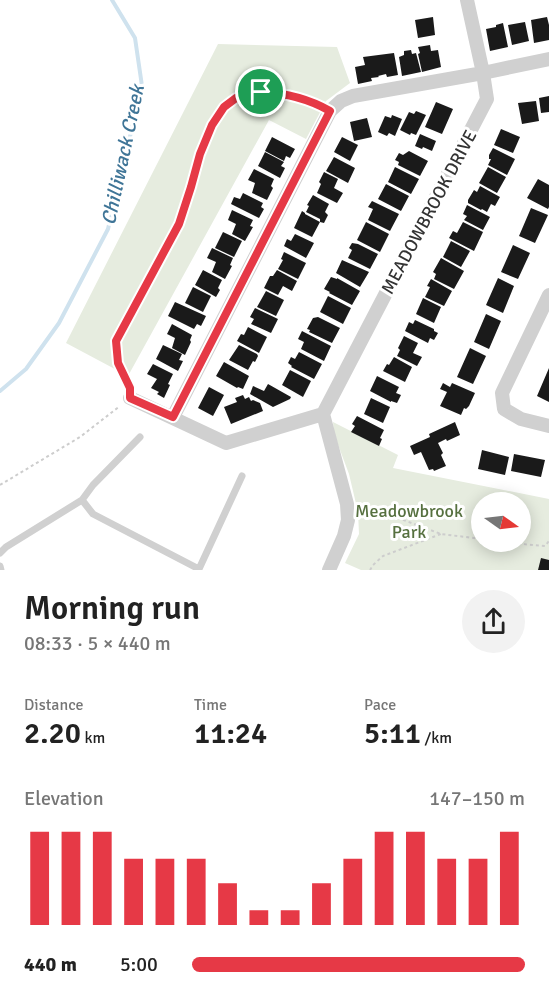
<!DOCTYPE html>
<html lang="en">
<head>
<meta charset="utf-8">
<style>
	:root { --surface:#fff; --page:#f2f2f2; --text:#222; --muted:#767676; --accent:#e63946 }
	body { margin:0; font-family:Signika,sans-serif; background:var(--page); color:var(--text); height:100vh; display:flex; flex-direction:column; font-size:22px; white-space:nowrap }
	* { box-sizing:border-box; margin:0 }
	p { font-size:20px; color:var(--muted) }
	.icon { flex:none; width:33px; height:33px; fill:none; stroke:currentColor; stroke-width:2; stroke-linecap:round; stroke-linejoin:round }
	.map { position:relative; height:570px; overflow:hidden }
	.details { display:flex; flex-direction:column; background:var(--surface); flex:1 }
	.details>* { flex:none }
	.needle { width:39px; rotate:104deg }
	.buttons { position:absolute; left:471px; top:492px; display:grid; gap:12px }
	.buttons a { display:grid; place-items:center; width:60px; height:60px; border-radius:50%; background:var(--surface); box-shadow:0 3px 15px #0003; font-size:30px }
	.pin { position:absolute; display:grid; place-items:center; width:51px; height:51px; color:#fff; margin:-26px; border:3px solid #fff; border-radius:50%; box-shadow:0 2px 6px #0007 }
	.round { display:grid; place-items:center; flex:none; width:63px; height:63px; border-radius:32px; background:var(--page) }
	.head { display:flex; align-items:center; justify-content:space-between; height:102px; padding:0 24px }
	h1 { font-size:33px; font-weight:600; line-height:45px }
	.figures { display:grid; grid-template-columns:repeat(3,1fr); gap:9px; height:102px; padding:6px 24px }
	.figures div { display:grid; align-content:center }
	.figures b { font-size:30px; font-weight:600 }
	.figures small { font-size:16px; font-weight:400 }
	.figures p { font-size:16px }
	.chart { height:168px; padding:12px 24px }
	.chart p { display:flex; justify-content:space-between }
	.chart svg { width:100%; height:108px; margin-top:6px; stroke:var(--accent); stroke-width:6 }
	ul { padding:0 24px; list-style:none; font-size:20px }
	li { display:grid; grid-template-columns:96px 72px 1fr; align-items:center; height:45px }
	li i { height:15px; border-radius:8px; background:var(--accent) }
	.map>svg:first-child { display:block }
</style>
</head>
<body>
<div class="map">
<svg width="549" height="570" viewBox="0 0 549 570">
	<rect width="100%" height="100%" fill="#fff"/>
	<path fill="#e6ecdf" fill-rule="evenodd" d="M 218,44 L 337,47 L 350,83 L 326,101 L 306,139 L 269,120 L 128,376 L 66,343 Z
		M 333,422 L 398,455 L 393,468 L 549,499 L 549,570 L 361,570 L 345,563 L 359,534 L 358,512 L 349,474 L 334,434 ZM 482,502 L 520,502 L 520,542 L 482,542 Z"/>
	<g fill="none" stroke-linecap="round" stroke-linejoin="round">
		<path stroke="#cfe2ee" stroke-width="4" d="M 0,391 L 26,369 L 59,323 L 108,229 L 142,86 L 135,38 L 112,0"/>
	</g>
	<path fill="#1a1a1a" d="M 433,17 L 435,35 L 418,38 L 415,20 Z
		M 547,17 L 549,25 L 549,40 L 534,43 L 531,20 Z
		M 525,22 L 529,41 L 512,45 L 508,25 Z
		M 503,23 L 508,47 L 490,51 L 486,29 L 496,27 L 496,25 Z
		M 430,45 L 431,51 L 438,50 L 441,67 L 422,72 L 418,54 L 420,53 L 418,47 Z
		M 411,50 L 412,54 L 416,53 L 421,72 L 402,76 L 399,57 L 404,55 L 404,51 Z
		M 394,53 L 398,75 L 387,77 L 386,74 L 378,76 L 379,77 L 371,78 L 372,81 L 358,84 L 355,67 L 365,65 L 363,57 Z
		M 549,96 L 549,112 L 541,113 L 539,98 Z
		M 536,101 L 539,121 L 522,124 L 518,103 Z
		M 436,102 L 453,109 L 442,134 L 425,127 Z
		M 416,111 L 426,115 L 416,135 L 411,133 L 410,135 L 400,130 L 409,112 L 414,114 Z
		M 392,115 L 402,119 L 395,136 L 389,133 L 387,136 L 378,132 L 385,116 L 391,118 Z
		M 367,118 L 372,137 L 354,141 L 350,122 Z
		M 501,129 L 520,137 L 513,153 L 494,145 Z
		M 420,134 L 436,141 L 432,151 L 423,147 L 422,149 L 415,146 Z
		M 272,137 L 295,149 L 290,158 L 286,156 L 284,161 L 265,151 Z
		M 342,137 L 358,145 L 350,161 L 334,152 Z
		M 493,148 L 515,159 L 507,175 L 488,165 L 491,159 L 489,159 L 489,155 Z
		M 409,151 L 428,161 L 420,176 L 398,165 L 399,162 L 395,160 L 399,153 L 403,155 Z
		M 265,152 L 284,162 L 281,166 L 285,168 L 280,178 L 258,166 Z
		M 334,157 L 355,168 L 348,183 L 326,171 Z
		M 395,167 L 419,179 L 411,194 L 388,182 Z
		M 488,167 L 506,177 L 497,193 L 479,183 Z
		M 254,169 L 274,179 L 271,186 L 273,188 L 267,200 L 252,193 L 255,183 L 248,180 Z
		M 324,172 L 338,179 L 334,188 L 343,193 L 337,203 L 317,193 L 321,184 L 319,182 Z
		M 538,179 L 549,185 L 549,207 L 548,209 L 527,198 Z
		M 386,184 L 409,196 L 401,211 L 378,199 Z
		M 480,186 L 500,197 L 495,206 L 491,204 L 487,212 L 482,209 L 481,210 L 468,203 L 468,200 L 474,190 L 477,192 Z
		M 243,193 L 263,203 L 261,207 L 264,209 L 259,218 L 231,204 L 234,197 L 240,199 Z
		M 313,195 L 329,204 L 325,212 L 328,215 L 324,223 L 320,222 L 320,219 L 306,212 L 309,206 L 307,205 Z
		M 372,201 L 399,214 L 390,231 L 368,220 L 373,209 L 368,207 Z
		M 467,205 L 490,217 L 483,230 L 464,220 L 467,216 L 463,214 Z
		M 531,208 L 548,215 L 535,243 L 519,236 Z
		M 232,210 L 253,220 L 250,226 L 253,227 L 245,241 L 232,234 L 236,224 L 228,220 Z
		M 302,211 L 305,213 L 305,214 L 320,222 L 312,237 L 294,228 Z
		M 366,222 L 389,234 L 380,252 L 357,240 Z
		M 463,222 L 483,232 L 474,251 L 449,238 L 453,231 L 457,233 Z
		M 223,232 L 242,241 L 234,257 L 215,248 Z
		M 295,234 L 314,243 L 306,258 L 284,246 L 287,239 L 291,241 Z
		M 451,241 L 470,251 L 461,267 L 443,257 Z
		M 352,243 L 358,244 L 378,254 L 370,269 L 348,258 L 352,250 L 349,248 Z
		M 513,245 L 530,253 L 518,279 L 501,272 Z
		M 212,248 L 233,258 L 230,265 L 232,266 L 225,279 L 212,272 L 216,262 L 207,258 Z
		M 284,252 L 306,263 L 298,279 L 278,269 L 283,260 L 281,259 Z
		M 441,258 L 464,271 L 454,289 L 434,279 L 436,274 L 433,272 Z
		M 342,260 L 369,272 L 360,287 L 336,273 Z
		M 203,270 L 222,280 L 218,288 L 220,290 L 216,297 L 195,285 Z
		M 277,270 L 297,281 L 292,291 L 283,286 L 278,295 L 264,288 L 270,276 L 273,276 Z
		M 331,277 L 337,279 L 337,278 L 360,291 L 352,305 L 329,293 L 330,292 L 324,289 Z
		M 498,278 L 514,286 L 503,313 L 486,305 Z
		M 431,279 L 452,291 L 444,306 L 425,297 L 430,287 L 427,286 Z
		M 193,287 L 211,296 L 203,312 L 185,303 Z
		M 266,291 L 284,300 L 276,316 L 257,307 Z
		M 328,296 L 351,308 L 343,324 L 320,312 Z
		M 423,298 L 441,307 L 434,323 L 416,314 Z
		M 175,302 L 206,316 L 201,326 L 197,324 L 194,329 L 168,316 Z
		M 255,308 L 278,319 L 271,333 L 251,324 L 254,319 L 250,317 Z
		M 486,314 L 501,321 L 489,349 L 474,342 Z
		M 318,317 L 340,328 L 332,343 L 309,332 L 310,330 L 307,329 L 313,318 Z
		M 415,320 L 434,329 L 434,331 L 438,333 L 434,340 L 430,338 L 428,343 L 405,331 L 409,322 L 413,324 Z
		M 172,324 L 192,335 L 190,340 L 191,342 L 185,355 L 172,348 L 175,338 L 167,334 Z
		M 248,327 L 267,337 L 259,353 L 237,341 L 241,334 L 244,335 Z
		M 302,331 L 331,346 L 324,361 L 301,349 L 304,342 L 298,339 Z
		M 404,336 L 418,343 L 413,353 L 422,357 L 417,366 L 397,356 L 400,350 L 398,348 Z
		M 163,345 L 182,354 L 179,360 L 183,361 L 178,371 L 156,359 Z
		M 239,345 L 257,354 L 258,356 L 255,362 L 253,361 L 248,370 L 229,360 Z
		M 470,348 L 486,356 L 473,384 L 457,377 Z
		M 299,352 L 322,364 L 314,379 L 291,367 L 292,366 L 288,363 L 291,357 L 295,359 Z
		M 394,357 L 412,367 L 405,382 L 383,371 L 387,364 L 389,365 Z
		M 224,362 L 249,376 L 243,389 L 238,387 L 237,388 L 216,376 Z
		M 153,364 L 173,374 L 168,384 L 170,385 L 164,398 L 157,394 L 159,392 L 151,388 L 157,379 L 147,374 Z
		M 549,368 L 549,402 L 537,396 Z
		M 290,370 L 311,381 L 303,397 L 282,385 Z
		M 377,376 L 399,387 L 396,393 L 401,395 L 397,403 L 391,401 L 391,402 L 370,391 Z
		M 443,383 L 450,387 L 452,383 L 475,393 L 469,406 L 466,409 L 464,408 L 461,415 L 440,406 L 447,392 L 440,389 Z
		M 268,384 L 291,397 L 290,399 L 273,407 L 250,394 L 253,386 L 264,391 Z
		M 209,387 L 224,395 L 213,416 L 198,408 Z
		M 243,395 L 245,399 L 249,397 L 251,401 L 253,400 L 260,403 L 263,411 L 231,424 L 224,407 L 237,402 L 235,398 Z
		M 371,398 L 390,407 L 383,423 L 364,414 Z
		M 357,416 L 384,430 L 380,438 L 382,439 L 379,446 L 351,432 L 355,426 L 352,424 Z
		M 455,422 L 460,435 L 447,441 L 446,439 L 438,443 L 443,453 L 441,455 L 446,466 L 434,471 L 433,469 L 429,470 L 421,452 L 414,455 L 410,446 L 430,437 L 429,434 Z
		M 482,450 L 509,457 L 505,475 L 478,469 Z
		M 514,454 L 545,460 L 541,477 L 511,471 Z
		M 541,558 L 549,560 L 549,570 L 538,570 Z"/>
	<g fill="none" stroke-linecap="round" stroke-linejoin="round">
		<path stroke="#cdcdcd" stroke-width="2" stroke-dasharray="3 3" stroke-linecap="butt" d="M 129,387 L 118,363 L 116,341 C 137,302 161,265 179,225 C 193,191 202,115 236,98 C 241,96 248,95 253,94 C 272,90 303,97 320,105
			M 0,485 L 80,437 L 120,406
			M 358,503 L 441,534 L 482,539
			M 500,542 L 545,546 L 549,541
			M 370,570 L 373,565 L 383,556 L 441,534"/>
		<path stroke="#d0d0d0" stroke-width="7" d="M 82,500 L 93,514 L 199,569 L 242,476
			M 0,553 L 6,547 L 82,500 L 93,485 L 140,437
			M 0,566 L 1,570"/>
		<path stroke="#d0d0d0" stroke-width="14" d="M 549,295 L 502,393 L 504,409 L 521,419 L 549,426
			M 130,398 L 226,443 L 323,414
			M 173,417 L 330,111 L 341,101 L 353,96 L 483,73 L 549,59
			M 329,570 L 344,536 L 348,520 L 347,504 L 323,414 L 487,99 L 483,73 L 467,0"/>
	</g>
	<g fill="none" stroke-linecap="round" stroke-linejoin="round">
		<g stroke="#fff" stroke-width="12">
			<path id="route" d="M 261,92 C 285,93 309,99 330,111 L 173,417 L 130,398 L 130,388 L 118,363 L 116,341 L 179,224 L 191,187 L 200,154 L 212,125 L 224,107 L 236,98 Z"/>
		</g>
		<use href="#route" stroke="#e63946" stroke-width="8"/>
	</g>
	<g text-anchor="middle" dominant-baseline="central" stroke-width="6" stroke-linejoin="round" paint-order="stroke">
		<g font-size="18" fill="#333" stroke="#fff">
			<text transform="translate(429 212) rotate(-62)">MEADOWBROOK DRIVE</text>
		</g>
		<g font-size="18" fill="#56703f" stroke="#fff">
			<text x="409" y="511">Meadowbrook<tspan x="409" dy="21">Park</tspan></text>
		</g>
		<g font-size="20" font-style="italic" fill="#3f7597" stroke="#fff">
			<text transform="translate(123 155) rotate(-78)">Chilliwack Creek</text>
		</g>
	</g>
</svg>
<div class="buttons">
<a><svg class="needle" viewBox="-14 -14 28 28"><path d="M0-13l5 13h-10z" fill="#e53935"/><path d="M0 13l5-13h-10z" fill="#767676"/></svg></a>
</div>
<div class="pin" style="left:261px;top:92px;background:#1e9e55"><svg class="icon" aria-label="arrive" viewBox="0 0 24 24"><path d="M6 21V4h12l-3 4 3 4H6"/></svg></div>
</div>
<section class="details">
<div class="head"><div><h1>Morning run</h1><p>08:33 · 5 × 440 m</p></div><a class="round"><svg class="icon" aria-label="share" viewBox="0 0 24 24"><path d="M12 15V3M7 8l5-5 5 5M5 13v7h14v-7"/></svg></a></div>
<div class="figures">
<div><p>Distance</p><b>2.20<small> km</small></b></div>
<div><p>Time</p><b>11:24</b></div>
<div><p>Pace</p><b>5:11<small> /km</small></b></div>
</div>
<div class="chart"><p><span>Elevation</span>147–150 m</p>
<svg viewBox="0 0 160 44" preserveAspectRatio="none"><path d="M5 44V6M15 44V6M25 44V6M35 44V17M45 44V17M55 44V17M65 44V27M75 44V38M85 44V38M95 44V27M105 44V17M115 44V6M125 44V6M135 44V17M145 44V17M155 44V6"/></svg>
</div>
<ul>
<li><b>440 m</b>5:00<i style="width:100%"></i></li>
</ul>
</section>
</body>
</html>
